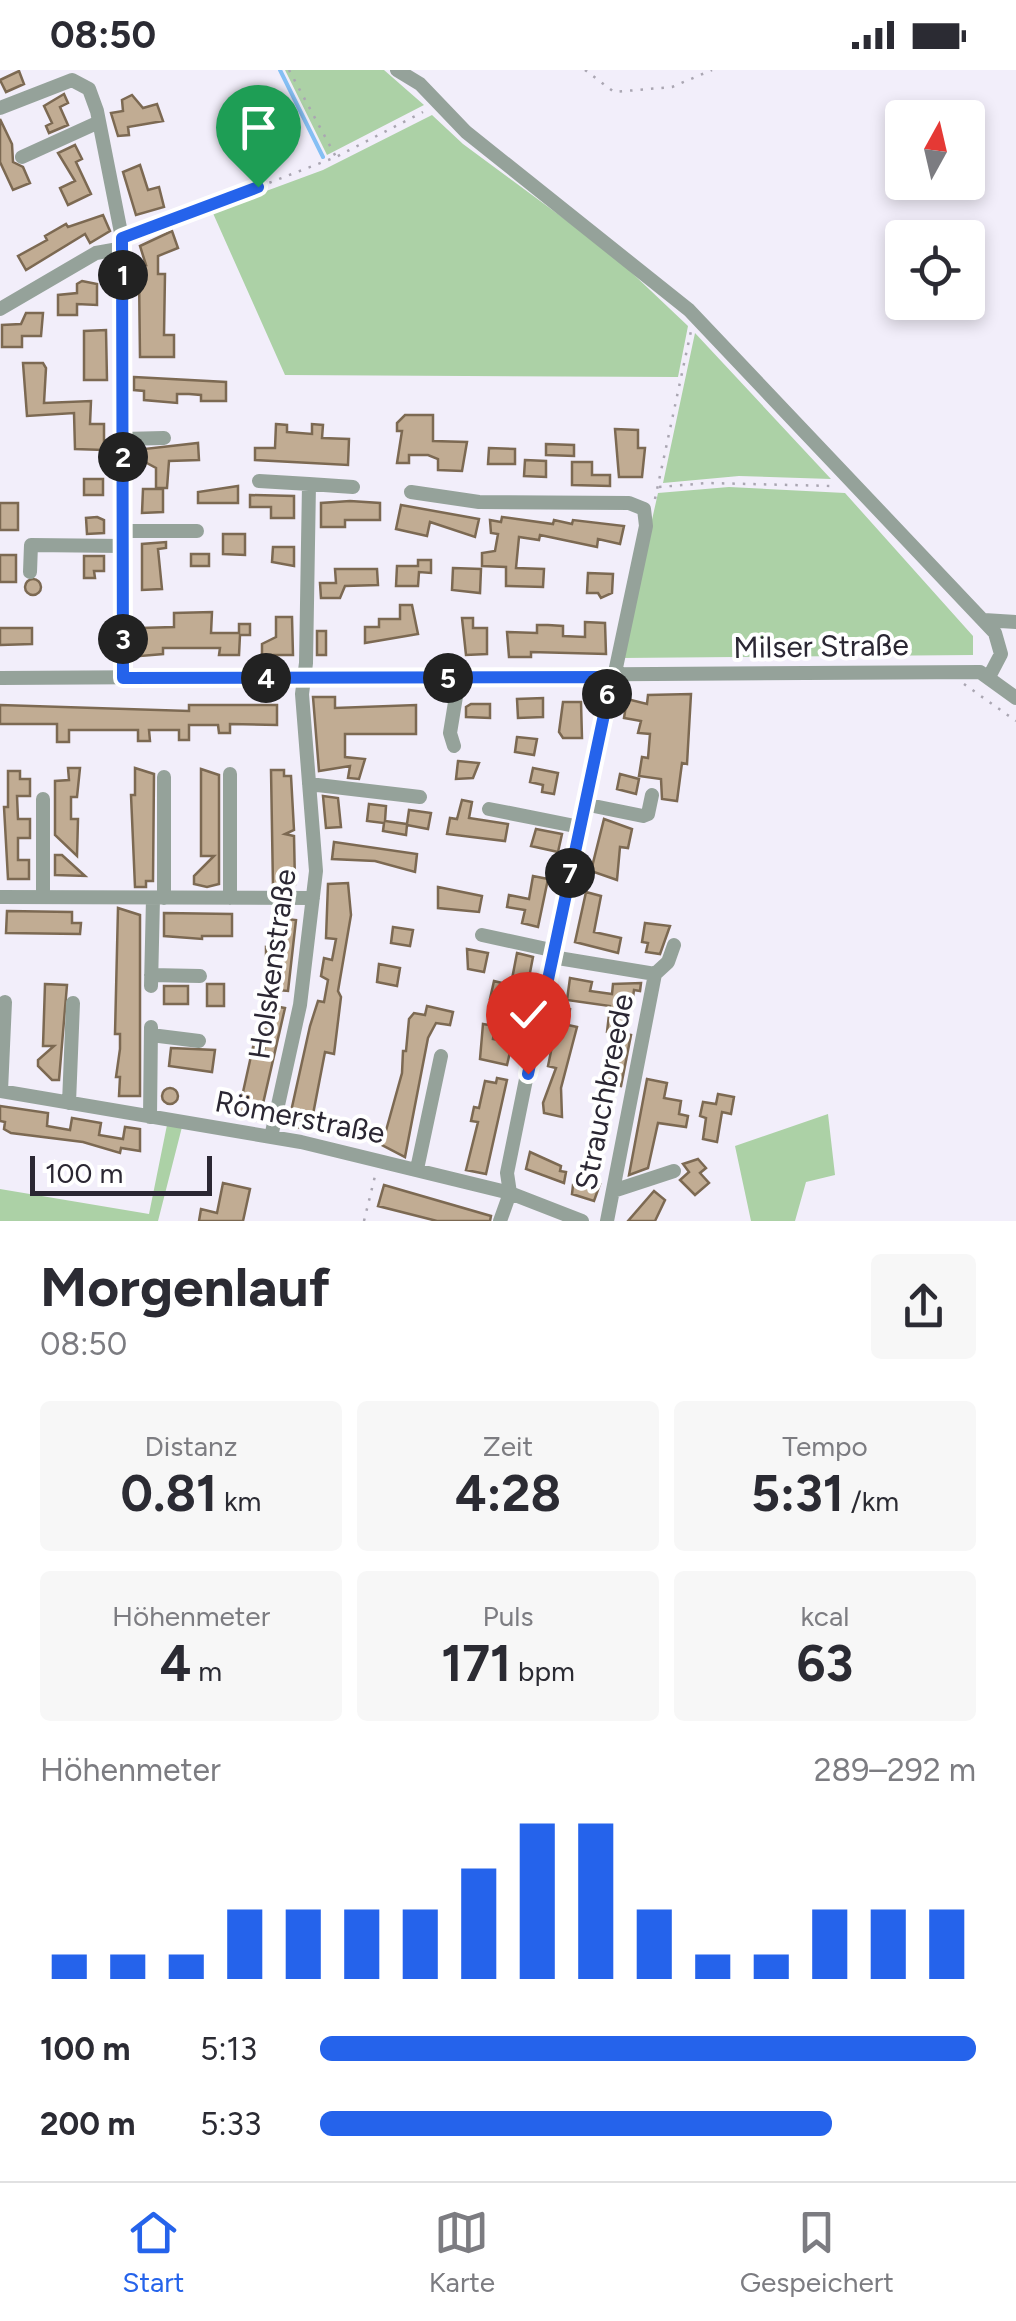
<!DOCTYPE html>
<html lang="de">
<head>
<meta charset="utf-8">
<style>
	:root { --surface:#fff; --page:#f7f7f7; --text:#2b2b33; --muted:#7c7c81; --line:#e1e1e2; --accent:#2563eb }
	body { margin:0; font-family:Figtree,sans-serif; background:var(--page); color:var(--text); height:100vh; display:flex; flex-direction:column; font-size:38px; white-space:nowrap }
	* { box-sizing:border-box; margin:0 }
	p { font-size:32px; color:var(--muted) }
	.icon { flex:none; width:55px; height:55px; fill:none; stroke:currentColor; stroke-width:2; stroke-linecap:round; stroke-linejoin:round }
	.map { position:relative; height:1151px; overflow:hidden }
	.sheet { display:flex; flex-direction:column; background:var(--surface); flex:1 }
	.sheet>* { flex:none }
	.needle { width:65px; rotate:8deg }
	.fabs { position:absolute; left:885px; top:30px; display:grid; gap:20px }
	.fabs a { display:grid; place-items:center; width:100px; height:100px; border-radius:10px; background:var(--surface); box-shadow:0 5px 15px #0003; font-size:50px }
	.scale { position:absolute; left:30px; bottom:25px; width:182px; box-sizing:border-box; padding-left:10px; border:5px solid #2b2733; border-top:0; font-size:28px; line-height:35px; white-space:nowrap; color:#2b2733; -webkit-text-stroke:8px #fff; paint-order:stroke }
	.pin { position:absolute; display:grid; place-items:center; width:85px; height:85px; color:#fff; margin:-102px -42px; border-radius:50% 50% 50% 0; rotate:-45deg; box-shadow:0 0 10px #0007 }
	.pin .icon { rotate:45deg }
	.km { position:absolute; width:50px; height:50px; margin:-25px; border-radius:50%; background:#222; color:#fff; font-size:28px; line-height:50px; text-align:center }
	.round { display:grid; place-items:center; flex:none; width:105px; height:105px; border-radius:10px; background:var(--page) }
	.overview { display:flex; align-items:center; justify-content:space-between; height:170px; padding:0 40px }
	h1 { font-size:55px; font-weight:700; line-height:75px }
	.metrics { display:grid; grid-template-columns:repeat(3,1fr); gap:15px; height:170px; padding:10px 40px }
	.metrics div { display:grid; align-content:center; border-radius:10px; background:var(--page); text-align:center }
	.metrics b { font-size:50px; font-weight:700 }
	.metrics small { font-size:28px; font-weight:400 }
	.metrics p { font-size:28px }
	.chart { height:280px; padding:20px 40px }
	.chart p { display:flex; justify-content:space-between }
	.chart svg { width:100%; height:180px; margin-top:10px; stroke:var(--accent); stroke-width:6 }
	ul { padding:0 40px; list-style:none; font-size:32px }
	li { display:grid; grid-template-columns:160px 120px 1fr; align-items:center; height:75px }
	li i { height:25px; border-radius:12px; background:var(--accent) }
	.status { display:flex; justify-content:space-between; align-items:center; height:70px; padding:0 50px; background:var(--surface); direction:ltr }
	.status svg { height:28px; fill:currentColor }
	.menu { display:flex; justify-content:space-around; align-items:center; height:140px; border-top:2px solid var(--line); background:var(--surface); font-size:28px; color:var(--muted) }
	.menu a { display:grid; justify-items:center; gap:5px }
	.menu .selected { color:var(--accent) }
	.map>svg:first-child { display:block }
</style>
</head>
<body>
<div class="status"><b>08:50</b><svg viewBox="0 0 49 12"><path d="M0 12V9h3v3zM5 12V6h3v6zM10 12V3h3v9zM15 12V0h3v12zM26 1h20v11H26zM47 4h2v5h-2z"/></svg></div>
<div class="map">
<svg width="1016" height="1151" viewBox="0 0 1016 1151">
	<rect width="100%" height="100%" fill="#f2eefa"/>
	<path fill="#acd1a6" d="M 285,0 L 384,0 L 424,35 L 327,85 Z
		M 432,45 L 463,74 L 612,184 L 688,256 L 678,307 L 285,305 L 212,141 L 323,100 Z
		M 695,263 L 831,409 L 739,406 L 663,413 Z
		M 729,417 L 845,423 L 973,566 L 973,585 L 621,588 L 658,423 Z
		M 828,1044 L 835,1105 L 806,1112 L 795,1151 L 751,1151 L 735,1076 Z
		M 167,1055 L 182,1057 L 158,1151 L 0,1151 L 0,1119 L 149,1144 Z"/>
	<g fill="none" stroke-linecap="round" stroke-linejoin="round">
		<path stroke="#85bff4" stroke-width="4" d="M 280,0 L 323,87"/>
	</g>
	<path fill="#c1ac93" stroke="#7c6952" stroke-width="2.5" d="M 19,1 L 24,14 L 6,22 L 0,10 Z
		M 64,24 L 68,33 L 60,37 L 68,55 L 49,63 L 46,56 L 52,53 L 44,36 Z
		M 132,25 L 143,38 L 157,34 L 163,51 L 128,57 L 129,65 L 118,66 L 111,43 L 123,41 L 122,30 Z
		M 0,49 L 12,74 L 13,92 L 23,97 L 30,113 L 13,120 L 0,92 Z
		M 75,75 L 82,89 L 76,92 L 91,124 L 68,135 L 60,118 L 75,111 L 58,83 Z
		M 140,95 L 148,120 L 159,117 L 164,137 L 136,145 L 123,102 Z
		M 103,145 L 110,161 L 90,173 L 85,164 L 26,200 L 18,186 L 47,170 L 45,166 L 66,154 L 68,157 Z
		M 172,161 L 178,178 L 158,186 L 158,204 L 165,204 L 164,265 L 174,265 L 174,287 L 140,287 L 139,204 L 141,195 L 146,195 L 140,176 Z
		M 82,211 L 97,214 L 97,235 L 77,234 L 77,245 L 58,245 L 58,225 L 77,223 L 77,214 Z
		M 26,243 L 43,243 L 41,266 L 22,266 L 22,277 L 2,277 L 2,255 L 21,254 Z
		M 106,260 L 107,310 L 84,310 L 84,261 Z
		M 23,293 L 43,293 L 46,298 L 44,333 L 91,331 L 90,354 L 104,354 L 104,380 L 75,379 L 74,343 L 27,346 Z
		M 134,307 L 226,312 L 226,331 L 201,331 L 201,325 L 189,324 L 177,324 L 177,333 L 144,330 L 144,321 L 134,320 Z
		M 405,345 L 433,345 L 433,371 L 467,372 L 462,401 L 438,400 L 438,389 L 428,385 L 409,385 L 409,393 L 397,393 L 402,361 L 397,361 L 397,353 Z
		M 276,354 L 287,355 L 287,362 L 312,364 L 312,354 L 323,355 L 322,368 L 349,369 L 348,395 L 255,390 L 255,378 L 275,378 Z
		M 615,359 L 638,360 L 638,378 L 645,378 L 642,407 L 619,407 Z
		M 198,373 L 199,390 L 169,391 L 167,418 L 156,418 L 156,398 L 145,392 L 144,379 Z
		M 546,374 L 574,375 L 574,386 L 546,385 Z
		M 489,378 L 515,379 L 515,394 L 488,394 Z
		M 525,390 L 546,391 L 546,407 L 524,406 Z
		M 572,392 L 592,392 L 592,405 L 610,405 L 610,416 L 572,415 Z
		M 84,409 L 103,409 L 103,425 L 84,425 Z
		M 238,416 L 238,433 L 198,433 L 198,422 Z
		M 143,419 L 163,419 L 163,442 L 142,443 Z
		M 250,425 L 294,426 L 294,448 L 271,448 L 271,437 L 250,437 Z
		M 350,431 L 380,433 L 380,450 L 345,450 L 345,457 L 321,457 L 321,433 Z
		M 0,433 L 18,433 L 18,460 L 0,460 Z
		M 401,435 L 479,449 L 475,467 L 430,452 L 427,466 L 396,459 Z
		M 97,447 L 104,450 L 104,463 L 87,464 L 86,448 Z
		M 502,447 L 553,454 L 554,450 L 572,454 L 573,450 L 624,456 L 620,474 L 598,469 L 597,477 L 540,465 L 539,470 L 519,467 L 516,498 L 544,499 L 543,517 L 506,516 L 506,497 L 482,496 L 482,483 L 495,481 L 498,464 L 491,463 L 490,450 L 501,452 Z
		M 223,464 L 245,464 L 245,485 L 223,484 Z
		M 166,472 L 166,478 L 158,479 L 162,519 L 142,520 L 142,474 Z
		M 273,477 L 294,477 L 294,496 L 272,492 Z
		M 191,484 L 209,484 L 209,496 L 191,496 Z
		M 0,485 L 16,485 L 16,512 L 0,512 Z
		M 84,486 L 104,486 L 104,501 L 94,501 L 95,508 L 84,508 Z
		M 418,490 L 431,490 L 431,503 L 419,502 L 418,516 L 396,516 L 397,496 L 418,496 Z
		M 453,498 L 481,499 L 480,523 L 452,520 Z
		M 335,499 L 377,499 L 378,515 L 345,516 L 340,528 L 321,528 L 320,513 L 336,513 Z
		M 588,503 L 613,504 L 612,523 L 601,528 L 598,523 L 587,523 Z
		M25 517a8 8 0 1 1 16 0a8 8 0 1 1-16 0Z
		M 400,535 L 412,535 L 418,564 L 365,573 L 365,557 L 379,557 L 379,549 L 400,549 Z
		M 212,542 L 211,563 L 239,563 L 239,554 L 250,554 L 250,565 L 240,565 L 239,585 L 219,585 L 220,578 L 163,578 L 163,584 L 141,586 L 141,558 L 174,557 L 174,543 Z
		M 276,547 L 292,547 L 293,585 L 262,585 L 262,574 L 276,567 Z
		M 462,548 L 473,548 L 473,558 L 487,558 L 487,584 L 466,585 Z
		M 585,552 L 605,553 L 606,584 L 531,582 L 531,587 L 509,587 L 507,562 L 537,563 L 537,555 L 548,555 L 563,556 L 563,566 L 585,567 Z
		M 0,558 L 32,558 L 32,574 L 0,575 Z
		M 317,561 L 326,561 L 326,585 L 317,585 Z
		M 691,624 L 687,694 L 682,693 L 677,731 L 662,729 L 661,709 L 639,706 L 642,687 L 648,688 L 650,664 L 638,663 L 641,651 L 624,648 L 627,629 L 647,634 L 648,625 Z
		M 313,627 L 335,627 L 335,638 L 416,635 L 416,664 L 345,664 L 345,687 L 365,689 L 359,709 L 348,708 L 350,696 L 319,701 Z
		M 543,628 L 543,647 L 518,648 L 517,629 Z
		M 563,632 L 581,632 L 582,668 L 563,668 L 559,662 Z
		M 471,634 L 490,634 L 490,648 L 466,647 L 466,637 Z
		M 0,635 L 189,641 L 189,635 L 277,635 L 277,655 L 230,654 L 230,663 L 219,663 L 218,655 L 189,655 L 189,670 L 179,670 L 179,660 L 149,660 L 150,671 L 138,671 L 138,660 L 69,660 L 69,672 L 57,672 L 57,654 L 0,654 Z
		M 517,667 L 537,669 L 534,685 L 515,682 Z
		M 458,691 L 479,693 L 473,708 L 456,709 Z
		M 68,698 L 80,698 L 77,727 L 71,727 L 71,749 L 78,749 L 77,786 L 55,765 L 55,711 L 69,710 Z
		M 135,698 L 154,704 L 153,811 L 146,811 L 146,817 L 135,817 L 131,725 L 135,725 Z
		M 533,698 L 558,703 L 554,724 L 542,722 L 543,715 L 530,712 Z
		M 201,699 L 219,705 L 219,814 L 207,817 L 194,814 L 194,806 L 214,786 L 201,786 Z
		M 271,700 L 284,700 L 284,706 L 291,706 L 294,760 L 285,764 L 294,766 L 295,814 L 284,813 L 284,817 L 273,817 Z
		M 8,701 L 20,701 L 20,709 L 30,709 L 30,726 L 17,726 L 18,749 L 30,749 L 30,768 L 18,768 L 18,790 L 29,790 L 29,809 L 8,809 L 4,737 L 8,737 Z
		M 620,704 L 639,709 L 636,724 L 617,719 Z
		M 323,726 L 338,728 L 341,757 L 326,758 Z
		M 462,730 L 472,732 L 469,748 L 508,754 L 505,771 L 447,764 L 450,748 L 457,749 Z
		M 369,734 L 386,736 L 385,751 L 407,754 L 409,740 L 431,743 L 428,759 L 407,755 L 406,765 L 383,761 L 384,753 L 367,751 Z
		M 604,749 L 632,759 L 628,778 L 620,777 L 617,810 L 591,801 Z
		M 536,759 L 562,764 L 558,782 L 531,776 Z
		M 334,772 L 417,784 L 415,802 L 375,791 L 332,789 Z
		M 55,785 L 62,785 L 85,806 L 55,805 Z
		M 533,806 L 548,809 L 538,857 L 522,853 L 525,840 L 507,837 L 509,825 L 529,829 Z
		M 348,813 L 351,845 L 338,921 L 341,927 L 335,976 L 334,984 L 325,982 L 310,1060 L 288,1055 L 310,956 L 318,931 L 324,932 L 328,910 L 321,906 L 324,888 L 332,890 L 336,869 L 326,868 L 328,814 Z
		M 438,817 L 482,826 L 479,842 L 438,838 Z
		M 586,822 L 601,826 L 594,862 L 621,868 L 618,883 L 575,872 Z
		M 118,838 L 140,845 L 140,1026 L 119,1026 L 120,1007 L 116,1007 L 120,979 L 120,964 L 115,964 Z
		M 7,841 L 72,842 L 72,853 L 81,853 L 80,864 L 6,863 Z
		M 275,841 L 287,842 L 286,849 L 296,850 L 288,921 L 266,919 L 266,877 L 272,878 Z
		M 164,843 L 232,844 L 232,866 L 202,866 L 202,869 L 164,866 Z
		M 645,853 L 670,856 L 660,884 L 646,882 L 648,873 L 642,872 Z
		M 393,857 L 413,860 L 410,876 L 391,873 Z
		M 467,879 L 488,883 L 484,902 L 468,899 Z
		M 517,883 L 533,887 L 528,913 L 512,909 Z
		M 379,894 L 400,898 L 397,916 L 377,912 Z
		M 570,908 L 592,912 L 590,921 L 612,924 L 613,914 L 641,913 L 640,921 L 634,920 L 632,934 L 626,933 L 621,963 L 631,965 L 621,1016 L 605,1013 L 613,963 L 607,962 L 610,936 L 567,930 Z
		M 494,911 L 506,914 L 503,926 L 520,930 L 516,948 L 499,944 L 501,932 L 490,929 Z
		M 45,914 L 67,915 L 59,1010 L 52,1010 L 38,996 L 38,990 L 54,976 L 43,976 Z
		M 207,914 L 224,914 L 224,936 L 207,936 Z
		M 164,916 L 188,916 L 188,934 L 164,934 Z
		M 263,934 L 285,938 L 259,1051 L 239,1040 L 253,977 L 264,980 L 269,960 L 258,957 Z
		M 427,936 L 453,942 L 450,955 L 436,953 L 428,968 L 405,1087 L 382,1075 L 402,1003 L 403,981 L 406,981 L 409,949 L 414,943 L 425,945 Z
		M 560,937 L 570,939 L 568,955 L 577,957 L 561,1018 L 562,1047 L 544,1043 L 543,1033 L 556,998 L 548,996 Z
		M 483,954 L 495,956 L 493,969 L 512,973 L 507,995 L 480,989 Z
		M 171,978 L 215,980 L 212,1002 L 169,996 Z
		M 497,1008 L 507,1010 L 486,1104 L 466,1100 L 478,1052 L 471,1051 L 474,1037 L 479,1038 L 485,1011 L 496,1013 Z
		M 647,1009 L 667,1013 L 664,1028 L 681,1031 L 679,1044 L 688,1046 L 686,1057 L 658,1053 L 648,1098 L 629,1105 Z
		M162 1026a8 8 0 1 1 16 0a8 8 0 1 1-16 0Z
		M 718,1024 L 734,1027 L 731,1044 L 722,1042 L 717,1072 L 703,1069 L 706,1048 L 700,1046 L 703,1032 L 716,1034 Z
		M 0,1036 L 48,1043 L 47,1056 L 70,1060 L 72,1048 L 101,1053 L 99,1065 L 123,1069 L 125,1057 L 140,1059 L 140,1081 L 121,1078 L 120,1083 L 83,1072 L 11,1063 L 4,1059 L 5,1052 L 0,1051 Z
		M 530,1082 L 561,1096 L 560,1101 L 566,1102 L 564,1113 L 526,1099 Z
		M 698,1089 L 706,1098 L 700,1103 L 709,1113 L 695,1125 L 680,1110 L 689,1102 L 683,1094 Z
		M 583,1109 L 600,1114 L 594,1131 L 572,1124 L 573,1115 L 581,1117 Z
		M 223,1113 L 250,1119 L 243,1151 L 199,1151 L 201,1139 L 217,1143 Z
		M 384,1115 L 491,1146 L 490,1151 L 437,1151 L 378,1136 Z
		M 654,1121 L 665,1130 L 655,1151 L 628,1151 Z"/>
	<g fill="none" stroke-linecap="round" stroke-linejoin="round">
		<path stroke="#aaa6b2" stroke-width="2.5" stroke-dasharray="2.5 8" stroke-linecap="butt" d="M 289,0 L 336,87
			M 585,0 L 614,22 L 672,17 L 712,0
			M 191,143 L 336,87 L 423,42
			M 659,417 L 707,413 L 832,416
			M 655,429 L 691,261
			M 964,614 L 1016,651
			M 364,1151 L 375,1106"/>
		<path stroke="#95a29a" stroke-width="14" d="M 397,0 L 420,14 L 466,62 L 689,240 L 995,563 L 1001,584 L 990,605
			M 0,38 L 72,10 L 89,19 L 97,41 L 124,178 L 123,608
			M 22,87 L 99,52
			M 122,168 L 180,147
			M 0,239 L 96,183 L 124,178
			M 123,369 L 164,368
			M 259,411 L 309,414 L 306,593 L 302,624 L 316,801 L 300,935 L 271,1067
			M 309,414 L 353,417
			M 411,422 L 479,432 L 629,433 L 644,439 L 646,456 L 556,881 L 550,891 L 507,1103 L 510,1123
			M 123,461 L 197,461
			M 30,502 L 31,475 L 123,476
			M 984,550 L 1016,552
			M 0,608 L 980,602 L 1016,628
			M 454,676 L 450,663 L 459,608
			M 230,704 L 230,828
			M 164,707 L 164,828
			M 309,714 L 420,727
			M 584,734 L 643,746 L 648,744 L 652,725
			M 489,739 L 580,757
			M 0,827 L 313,828
			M 43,827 L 43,729
			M 482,865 L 556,881
			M 552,887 L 655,904 L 668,892 L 674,875
			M 151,905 L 200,906
			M 151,916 L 153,828
			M 151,965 L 199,971
			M 0,1021 L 301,1072 L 510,1123 L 582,1151
			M 1,1021 L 5,932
			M 69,1033 L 73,933
			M 150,1047 L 151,957
			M 417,1099 L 441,986
			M 613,1121 L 674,1101
			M 500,1151 L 510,1123
			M 607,1151 L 655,904"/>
	</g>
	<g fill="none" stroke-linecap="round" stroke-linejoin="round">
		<g stroke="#fff" stroke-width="20">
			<path id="route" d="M 258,117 L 122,168 L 123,608 L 612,607 L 528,1004"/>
		</g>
		<use href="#route" stroke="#2563eb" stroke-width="12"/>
	</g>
	<g text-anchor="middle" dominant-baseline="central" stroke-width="8" stroke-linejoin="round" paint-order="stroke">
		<g font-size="30" fill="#2b2733" stroke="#fff">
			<text transform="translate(821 576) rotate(-1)">Milser Straße</text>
			<text transform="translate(272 894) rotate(-82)">Holskenstraße</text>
			<text transform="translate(604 1022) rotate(-79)">Strauchbreede</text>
			<text transform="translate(300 1047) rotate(11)">Römerstraße</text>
		</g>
	</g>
</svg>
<div class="fabs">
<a><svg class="needle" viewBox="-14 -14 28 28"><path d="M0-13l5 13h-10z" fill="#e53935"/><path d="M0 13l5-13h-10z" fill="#7c7c81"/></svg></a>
<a><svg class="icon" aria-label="locate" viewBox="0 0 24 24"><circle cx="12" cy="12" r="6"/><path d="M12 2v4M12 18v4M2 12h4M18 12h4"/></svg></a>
</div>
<div class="scale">100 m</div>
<div class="pin" style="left:258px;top:117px;background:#1e9e55"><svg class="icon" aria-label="arrive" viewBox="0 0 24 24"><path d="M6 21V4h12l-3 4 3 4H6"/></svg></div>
<div class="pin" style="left:528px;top:1004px;background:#d93025"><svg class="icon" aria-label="check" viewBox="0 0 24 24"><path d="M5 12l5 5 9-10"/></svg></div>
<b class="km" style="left:123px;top:205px">1</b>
<b class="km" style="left:123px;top:387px">2</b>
<b class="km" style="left:123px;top:569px">3</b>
<b class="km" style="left:266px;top:608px">4</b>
<b class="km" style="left:448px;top:608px">5</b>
<b class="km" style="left:607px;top:624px">6</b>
<b class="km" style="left:570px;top:803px">7</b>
</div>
<section class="sheet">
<div class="overview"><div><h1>Morgenlauf</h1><p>08:50</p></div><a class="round"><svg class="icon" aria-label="share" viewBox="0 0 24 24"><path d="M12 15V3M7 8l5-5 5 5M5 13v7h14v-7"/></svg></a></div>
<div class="metrics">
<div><p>Distanz</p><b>0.81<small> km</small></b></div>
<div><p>Zeit</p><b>4:28</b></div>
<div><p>Tempo</p><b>5:31<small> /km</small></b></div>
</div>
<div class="metrics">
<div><p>Höhenmeter</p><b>4<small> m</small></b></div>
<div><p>Puls</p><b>171<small> bpm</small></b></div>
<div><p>kcal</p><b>63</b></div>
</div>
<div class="chart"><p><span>Höhenmeter</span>289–292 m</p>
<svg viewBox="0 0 160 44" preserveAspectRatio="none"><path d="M5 44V38M15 44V38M25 44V38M35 44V27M45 44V27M55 44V27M65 44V27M75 44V17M85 44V6M95 44V6M105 44V27M115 44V38M125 44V38M135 44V27M145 44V27M155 44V27"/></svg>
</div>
<ul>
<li><b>100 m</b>5:13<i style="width:100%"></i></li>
<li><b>200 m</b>5:33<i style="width:78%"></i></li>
</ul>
</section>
<nav class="menu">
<a class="selected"><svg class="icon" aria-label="home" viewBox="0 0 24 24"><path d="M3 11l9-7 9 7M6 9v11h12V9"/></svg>Start</a>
<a><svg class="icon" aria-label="map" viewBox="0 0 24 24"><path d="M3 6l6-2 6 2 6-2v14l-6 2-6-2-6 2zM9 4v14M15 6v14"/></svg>Karte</a>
<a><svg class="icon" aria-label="saved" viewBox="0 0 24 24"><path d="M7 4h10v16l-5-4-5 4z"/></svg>Gespeichert</a>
</nav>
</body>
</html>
